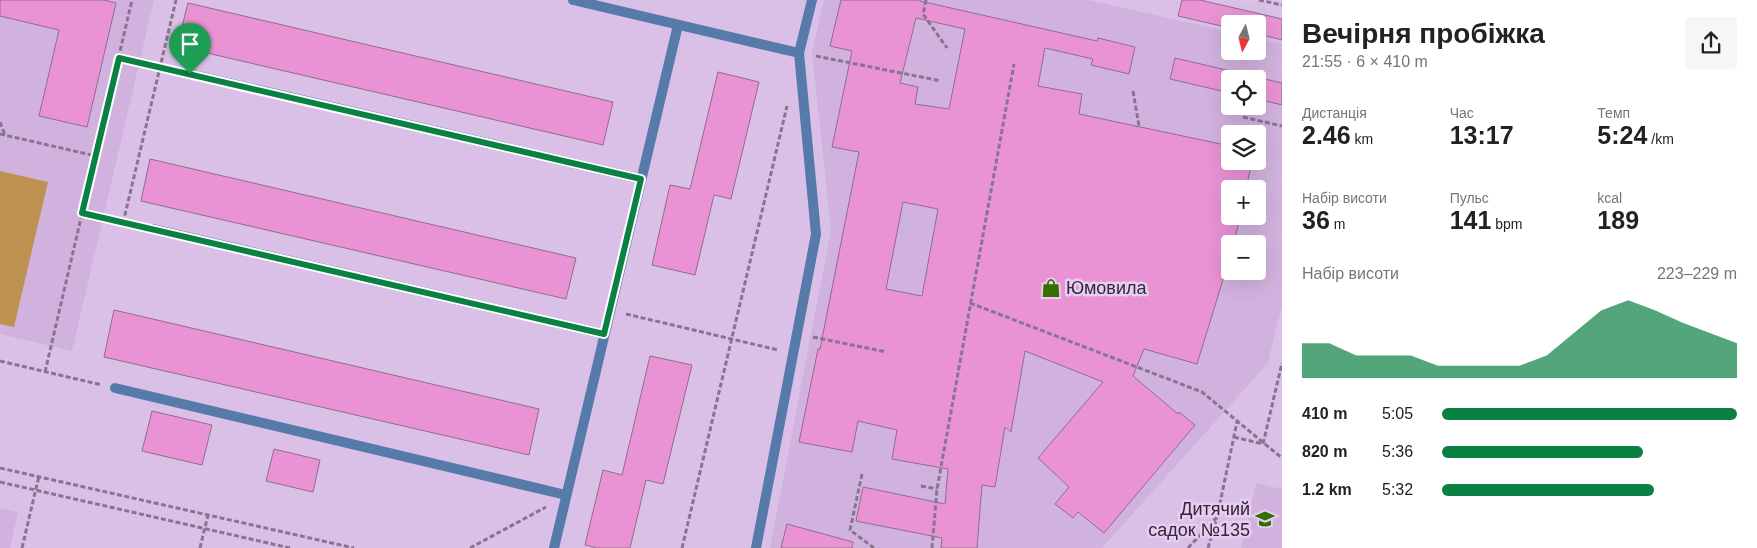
<!DOCTYPE html>
<html lang="uk">
<head>
<meta charset="utf-8">
<style>
	:root { --surface:#fff; --page:#f6f6f6; --text:#222; --muted:#767676; --accent:#0b8043 }
	body { margin:0; font-family:Helvetica,sans-serif; background:var(--page); color:var(--text); height:100vh; display:flex; flex-direction:column; font-size:19px; white-space:nowrap }
	* { box-sizing:border-box; margin:0 }
	p { font-size:16px; color:var(--muted) }
	.icon { flex:none; width:28px; height:28px; fill:none; stroke:currentColor; stroke-width:2; stroke-linecap:round; stroke-linejoin:round }
	.map { position:relative; flex:1; overflow:hidden }
	.panel { display:flex; flex-direction:column; background:var(--surface); width:475px }
	.panel>* { flex:none }
	.needle { width:32px; rotate:187deg }
	.controls { position:absolute; left:1221px; top:15px; display:grid; gap:10px }
	.controls a { display:grid; place-items:center; width:45px; height:45px; border-radius:5px; background:var(--surface); box-shadow:0 5px 20px #0002; font-size:25px }
	.pin { position:absolute; display:grid; place-items:center; width:42px; height:42px; color:#fff; margin:-51px -21px; border-radius:50% 50% 50% 0; rotate:-45deg; box-shadow:0 0 5px #0007 }
	.pin .icon { rotate:45deg }
	.round { display:grid; place-items:center; flex:none; width:52px; height:52px; border-radius:5px; background:var(--page) }
	.headline { display:flex; align-items:center; justify-content:space-between; height:85px; padding:0 20px }
	h1 { font-size:28px; font-weight:700; line-height:38px }
	.figures { display:grid; grid-template-columns:repeat(3,1fr); gap:8px; height:85px; padding:5px 20px }
	.figures div { display:grid; align-content:center }
	.figures b { font-size:25px; font-weight:700 }
	.figures small { font-size:14px; font-weight:400 }
	.figures p { font-size:14px }
	.chart { height:140px; padding:10px 20px }
	.chart p { display:flex; justify-content:space-between }
	.chart svg { width:100%; height:90px; margin-top:5px; fill:var(--accent); opacity:.7 }
	ul { padding:0 20px; list-style:none; font-size:16px }
	li { display:grid; grid-template-columns:80px 60px 1fr; align-items:center; height:38px }
	li i { height:12px; border-radius:6px; background:var(--accent) }
	main { display:flex; flex:1; min-height:0 }
	.map>svg:first-child { display:block }
</style>
</head>
<body>
<main>
<div class="map">
<svg width="1282" height="548" viewBox="0 0 1282 548">
	<rect width="100%" height="100%" fill="#dac0e6"/>
	<path fill="#d1b2de" fill-rule="evenodd" d="M 0,0 L 154,0 L 72,351 L 0,334 Z
		M 824,0 L 1089,0 L 1230,32 L 1230,51 L 1258,51 L 1258,38 L 1282,44 L 1282,305 L 1268,363 L 1102,548 L 770,548 L 831,230 L 812,52 ZM 1230,79 L 1258,79 L 1258,106 L 1230,106 ZM 1230,134 L 1258,134 L 1258,161 L 1230,161 ZM 1230,189 L 1258,189 L 1258,216 L 1230,216 ZM 1230,244 L 1258,244 L 1258,271 L 1230,271 Z
		M 1256,483 L 1282,489 L 1282,548 L 1241,548 Z
		M 0,508 L 18,512 L 10,548 L 0,548 Z"/>
	<path fill="#bd9251" d="M 0,171 L 48,182 L 14,327 L 0,324 Z"/>
	<path fill="#e993d5" stroke="#916d88" fill-rule="evenodd" d="M 0,0 L 104,0 L 116,3 L 87,127 L 39,116 L 59,30 L 0,16 Z
		M 841,0 L 920,0 L 920,1 L 1097,41 L 1098,38 L 1135,47 L 1129,74 L 1091,65 L 1093,59 L 1045,48 L 1038,86 L 1082,94 L 1079,114 L 1230,146 L 1230,161 L 1252,161 L 1246,189 L 1230,189 L 1230,216 L 1240,216 L 1234,244 L 1230,244 L 1230,257 L 1197,364 L 1144,349 L 1133,376 L 1178,414 L 1179,412 L 1195,425 L 1104,533 L 1078,512 L 1073,518 L 1055,504 L 1069,487 L 1038,458 L 1103,382 L 1025,351 L 1011,432 L 1005,427 L 995,487 L 982,485 L 977,548 L 941,548 L 942,538 L 856,521 L 863,487 L 945,504 L 948,469 L 892,459 L 897,430 L 858,421 L 852,452 L 799,442 L 818,349 L 820,349 L 859,152 L 832,147 L 852,51 L 830,46 ZM 916,18 L 965,29 L 949,109 L 915,104 L 918,87 L 900,83 ZM 903,202 L 938,209 L 922,296 L 886,289 Z
		M 1182,0 L 1200,0 L 1282,19 L 1282,40 L 1258,34 L 1258,24 L 1230,24 L 1230,28 L 1178,16 Z
		M 188,3 L 613,102 L 603,145 L 177,46 Z
		M 1175,58 L 1282,83 L 1282,105 L 1258,99 L 1258,79 L 1230,79 L 1230,93 L 1170,79 Z
		M 718,72 L 759,82 L 731,199 L 714,195 L 695,275 L 652,265 L 670,185 L 690,189 Z
		M 150,159 L 576,258 L 566,299 L 141,201 Z
		M 114,310 L 539,409 L 529,455 L 104,357 Z
		M 650,356 L 692,365 L 663,484 L 646,480 L 630,548 L 597,548 L 585,545 L 603,470 L 622,475 Z
		M 152,411 L 212,425 L 202,465 L 142,451 Z
		M 274,449 L 320,460 L 313,492 L 266,481 Z
		M 787,524 L 853,542 L 852,548 L 781,548 Z"/>
	<g fill="none" stroke-linecap="round" stroke-linejoin="round">
		<path stroke="#877590" stroke-width="3" stroke-dasharray="5 2.5" stroke-linecap="butt" d="M 926,0 L 923,14 L 947,48
			M 1259,0 L 1282,5
			M 816,56 L 941,81
			M 119,58 L 174,70
			M 1133,91 L 1139,126
			M 1243,117 L 1282,126
			M 0,122 L 5,135
			M 0,134 L 96,156
			M 82,213 L 138,226
			M 123,223 L 176,0
			M 970,303 L 1202,392 L 1282,458
			M 626,314 L 778,350
			M 813,337 L 886,352
			M 0,361 L 102,385
			M 45,372 L 132,0
			M 1234,437 L 1263,444 L 1282,363
			M 0,468 L 354,548
			M 862,474 L 850,530 L 874,548
			M 0,482 L 290,548
			M 921,486 L 937,489
			M 22,548 L 39,476
			M 200,548 L 208,515
			M 470,548 L 546,507
			M 682,548 L 787,106
			M 932,548 L 937,489 L 1014,64
			M 1188,548 L 1217,517
			M 1208,548 L 1217,517 L 1237,422"/>
		<path stroke="#567bab" stroke-width="10" d="M 573,0 L 799,53
			M 190,74 L 641,179
			M 153,229 L 604,334
			M 115,388 L 566,495
			M 554,548 L 678,25
			M 756,548 L 816,234 L 799,53 L 812,0"/>
	</g>
	<g fill="none" stroke-linecap="round" stroke-linejoin="round">
		<g stroke="#fff" stroke-width="10">
			<path id="route" d="M 119,58 L 641,179 L 604,334 L 82,213 Z"/>
		</g>
		<use href="#route" stroke="#0b8043" stroke-width="6"/>
	</g>
	<defs>
		<g id="shop-bare" transform="scale(1.5)"><path d="M-5-2.5h2.3a2.7 3.5 0 0 1 5.4 0H5L5.5 6h-11ZM-1.5-2.5h3a1.5 2.3 0 0 0-3 0Z" fill="#346f00" stroke="#e8cdf3" stroke-width="2.5" paint-order="stroke"/></g>
		<g id="school-bare" transform="scale(1.5)"><path d="M0-5L7-2L0 1L-7-2ZM-4 1L0 2.5L4 1V4Q0 6-4 4Z" fill="#346f00" stroke="#e8cdf3" stroke-width="2.5" paint-order="stroke"/></g>
	</defs>
	<g fill-rule="evenodd">
		<use href="#shop-bare" x="1051" y="288"/>
		<use href="#school-bare" x="1265" y="519"/>
	</g>
	<g text-anchor="middle" dominant-baseline="central" stroke-width="5" stroke-linejoin="round" paint-order="stroke">
		<g font-size="18" fill="#312736" stroke="#e8cdf3" text-anchor="start">
			<text x="1066" y="288">Юмовила</text>
			<text x="1250" y="509" text-anchor="end">Дитячий<tspan x="1250" dy="21">садок №135</tspan></text>
		</g>
	</g>
</svg>
<div class="controls">
<a><svg class="needle" viewBox="-14 -14 28 28"><path d="M0-13l5 13h-10z" fill="#e53935"/><path d="M0 13l5-13h-10z" fill="#767676"/></svg></a>
<a><svg class="icon" aria-label="locate" viewBox="0 0 24 24"><circle cx="12" cy="12" r="6"/><path d="M12 2v4M12 18v4M2 12h4M18 12h4"/></svg></a>
<a><svg class="icon" aria-label="layers" viewBox="0 0 24 24"><path d="M12 4l9 5-9 5-9-5zM3 14l9 5 9-5"/></svg></a>
<a>+</a>
<a>−</a>
</div>
<div class="pin" style="left:190px;top:74px;background:#1e9e55"><svg class="icon" aria-label="arrive" viewBox="0 0 24 24"><path d="M6 21V4h12l-3 4 3 4H6"/></svg></div>
</div>
<section class="panel">
<div class="headline"><div><h1>Вечірня пробіжка</h1><p>21:55 · 6 × 410 m</p></div><a class="round"><svg class="icon" aria-label="share" viewBox="0 0 24 24"><path d="M12 15V3M7 8l5-5 5 5M5 13v7h14v-7"/></svg></a></div>
<div class="figures">
<div><p>Дистанція</p><b>2.46<small> km</small></b></div>
<div><p>Час</p><b>13:17</b></div>
<div><p>Темп</p><b>5:24<small> /km</small></b></div>
</div>
<div class="figures">
<div><p>Набір висоти</p><b>36<small> m</small></b></div>
<div><p>Пульс</p><b>141<small> bpm</small></b></div>
<div><p>kcal</p><b>189</b></div>
</div>
<div class="chart"><p><span>Набір висоти</span>223–229 m</p>
<svg viewBox="0 0 160 44" preserveAspectRatio="none"><path d="M0 44V27L10 27L20 33L30 33L40 33L50 38L60 38L70 38L80 38L90 33L100 22L110 11L120 6L130 11L140 17L150 22L160 27V44z"/></svg>
</div>
<ul>
<li><b>410 m</b>5:05<i style="width:100%"></i></li>
<li><b>820 m</b>5:36<i style="width:68%"></i></li>
<li><b>1.2 km</b>5:32<i style="width:72%"></i></li>
</ul>
</section>
</main>
</body>
</html>
